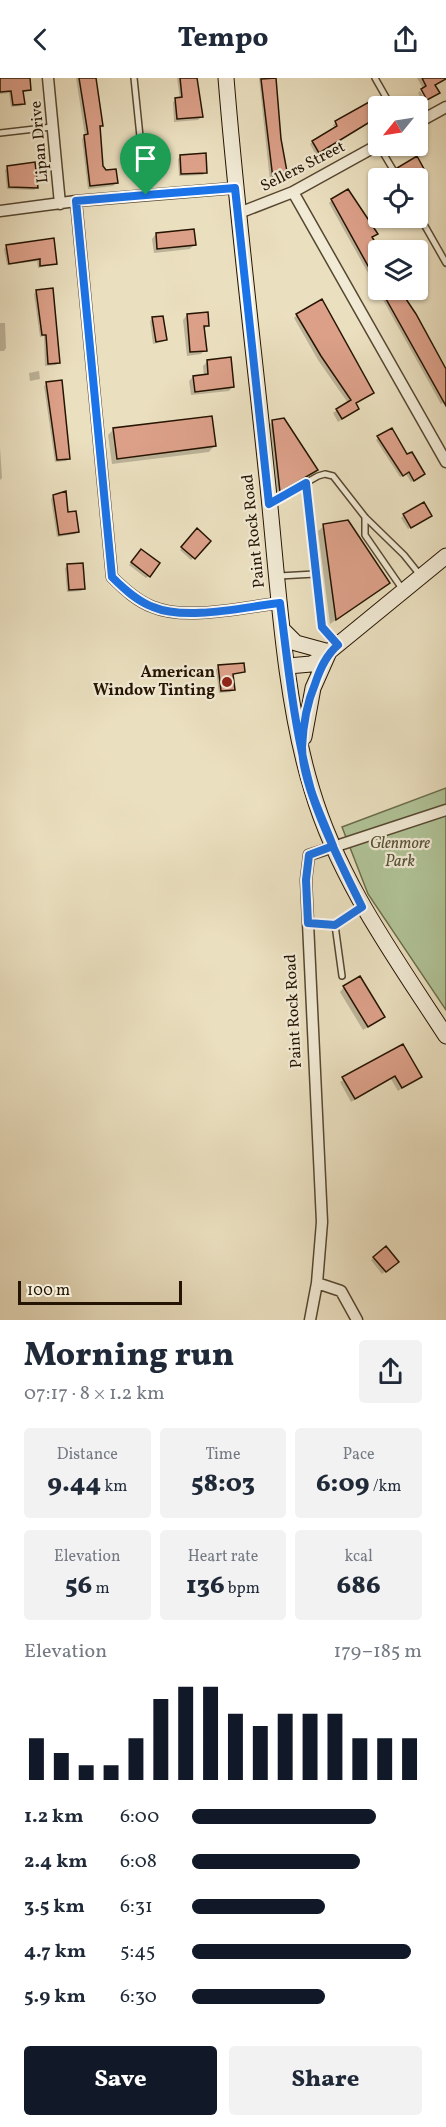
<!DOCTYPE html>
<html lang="en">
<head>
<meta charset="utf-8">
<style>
	:root { --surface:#fff; --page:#f2f2f3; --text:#1f2937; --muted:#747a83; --accent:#111827 }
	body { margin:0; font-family:Vollkorn,serif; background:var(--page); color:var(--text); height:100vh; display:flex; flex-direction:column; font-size:22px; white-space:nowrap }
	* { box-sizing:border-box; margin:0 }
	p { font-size:20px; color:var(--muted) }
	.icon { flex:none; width:33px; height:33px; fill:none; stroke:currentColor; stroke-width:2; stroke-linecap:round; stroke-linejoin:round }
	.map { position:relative; height:1242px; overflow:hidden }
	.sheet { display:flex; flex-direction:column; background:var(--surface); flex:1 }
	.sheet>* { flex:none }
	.needle { width:39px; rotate:240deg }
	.controls { position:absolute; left:368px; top:18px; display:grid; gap:12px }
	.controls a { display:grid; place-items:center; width:60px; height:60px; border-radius:6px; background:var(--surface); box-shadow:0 2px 4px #0004; font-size:30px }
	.scale { position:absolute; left:18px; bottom:15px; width:164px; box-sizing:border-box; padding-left:6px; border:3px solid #251401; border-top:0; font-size:16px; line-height:21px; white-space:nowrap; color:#251401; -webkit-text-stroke:4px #f1ead5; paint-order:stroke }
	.pin { position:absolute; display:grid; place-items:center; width:51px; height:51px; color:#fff; margin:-62px -26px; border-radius:50% 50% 50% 0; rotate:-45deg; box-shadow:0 0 6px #0007 }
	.pin .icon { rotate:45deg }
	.round { display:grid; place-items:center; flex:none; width:63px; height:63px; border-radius:6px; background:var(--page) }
	.summary { display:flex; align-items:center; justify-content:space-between; height:102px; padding:0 24px }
	h1 { font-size:33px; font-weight:800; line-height:45px }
	.metrics { display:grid; grid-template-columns:repeat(3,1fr); gap:9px; height:102px; padding:6px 24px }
	.metrics div { display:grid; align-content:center; border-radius:6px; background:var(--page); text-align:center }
	.metrics b { font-size:26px; font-weight:800 }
	.metrics small { font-size:16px; font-weight:400 }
	.metrics p { font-size:16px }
	.chart { height:168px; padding:12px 24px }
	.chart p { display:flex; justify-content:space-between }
	.chart svg { width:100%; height:108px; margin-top:6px; stroke:var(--accent); stroke-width:6 }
	.primary-button { display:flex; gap:12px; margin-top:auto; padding:12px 24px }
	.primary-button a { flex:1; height:69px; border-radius:6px; background:var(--accent); color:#fff; font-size:24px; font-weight:800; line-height:69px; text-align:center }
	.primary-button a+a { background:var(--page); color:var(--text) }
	ul { padding:0 24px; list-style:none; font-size:20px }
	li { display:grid; grid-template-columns:96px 72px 1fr; align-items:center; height:45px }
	li i { height:15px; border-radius:8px; background:var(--accent) }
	header { display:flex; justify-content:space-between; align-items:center; height:78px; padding:0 24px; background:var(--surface); font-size:27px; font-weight:800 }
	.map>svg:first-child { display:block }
</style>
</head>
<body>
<header><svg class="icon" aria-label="back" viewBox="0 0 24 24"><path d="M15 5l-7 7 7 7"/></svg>Tempo<svg class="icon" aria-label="share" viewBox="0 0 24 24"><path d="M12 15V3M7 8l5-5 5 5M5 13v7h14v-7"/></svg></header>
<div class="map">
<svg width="446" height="1242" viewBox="0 0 446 1242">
	<rect width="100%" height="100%" fill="#eadfbf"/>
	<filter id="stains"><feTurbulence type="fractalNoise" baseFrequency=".00333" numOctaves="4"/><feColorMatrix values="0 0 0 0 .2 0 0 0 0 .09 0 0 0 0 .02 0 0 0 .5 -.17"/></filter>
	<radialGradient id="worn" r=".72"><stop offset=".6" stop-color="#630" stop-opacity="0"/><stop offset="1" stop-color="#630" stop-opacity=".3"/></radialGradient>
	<path fill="#b0c397" stroke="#6a6c4c" stroke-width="1.5" d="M 446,710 L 446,932 L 368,816 L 342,749 Z"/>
	<path fill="#0003" d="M 0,0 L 28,0 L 30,12 L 22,15 L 23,25 L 21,28 L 11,29 L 9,15 L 0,16 Z
		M 76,0 L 95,0 L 101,47 L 99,49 L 101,89 L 116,105 L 113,108 L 88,111 L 82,61 L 85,58 Z
		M 177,0 L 196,0 L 201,39 L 198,42 L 174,44 L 173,24 L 180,21 Z
		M 259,0 L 274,0 L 280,61 L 287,98 L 283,102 L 270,103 Z
		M 417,0 L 441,0 L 442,2 L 434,8 L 435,18 L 429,21 Z
		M 420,13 L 426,23 L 424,24 L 418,15 Z
		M 376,22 L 380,28 L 378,39 L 316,77 L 310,66 L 312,64 L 335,51 L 333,47 L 336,45 Z
		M 181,78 L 206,94 L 203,97 L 179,98 L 178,81 Z
		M 7,90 L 37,109 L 34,112 L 7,111 L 5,92 Z
		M 398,91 L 422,91 L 407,100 L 398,100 L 396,93 Z
		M 332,122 L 376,156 L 371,160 L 378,172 L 378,212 L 398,212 L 446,296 L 446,323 L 441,326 L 329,125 Z
		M 156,156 L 194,167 L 190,171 L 154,175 L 152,161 Z
		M 7,168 L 56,186 L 38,190 L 37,183 L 7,187 L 4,171 Z
		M 37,213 L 58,285 L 56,287 L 45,288 L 44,258 L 40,259 L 34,216 Z
		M 187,237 L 208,248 L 203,252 L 205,272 L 201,276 L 187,278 L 183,242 Z
		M 297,237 L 372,315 L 355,326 L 358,331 L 354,334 L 338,344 L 333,335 L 348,325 L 318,282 L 294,240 Z
		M 153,240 L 165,262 L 162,264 L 153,266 L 150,243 Z
		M 0,245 L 5,245 L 6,270 L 4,273 L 0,273 Z
		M 207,284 L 233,308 L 229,313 L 191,317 L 189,303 L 193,299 L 204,298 L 203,288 Z
		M 39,293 L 40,301 L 30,303 L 29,295 Z
		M 47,306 L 69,380 L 66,383 L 55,384 L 44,308 Z
		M 273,343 L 316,391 L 274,418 L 267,349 Z
		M 114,351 L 214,368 L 209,374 L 112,386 L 108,357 Z
		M 378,360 L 420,399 L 411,404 L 406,396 L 400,399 L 376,362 Z
		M 0,369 L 2,400 L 0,402 Z
		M 54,418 L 77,453 L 75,456 L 57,459 L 51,421 Z
		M 404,437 L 428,440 L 408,451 L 401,440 Z
		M 324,448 L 388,505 L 330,546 L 318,453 Z
		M 197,452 L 209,463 L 191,482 L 180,472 Z
		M 138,475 L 149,498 L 146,500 L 129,487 Z
		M 68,488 L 84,510 L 81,513 L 67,514 L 65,490 Z
		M 219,589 L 244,594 L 232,597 L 233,611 L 231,614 L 219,615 L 216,591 Z
		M 344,909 L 379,943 L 363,952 L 340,914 Z
		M 403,968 L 420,999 L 398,1013 L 391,1001 L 351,1024 L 340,1004 Z
		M 385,1170 L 397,1184 L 382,1196 L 371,1182 Z"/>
	<path fill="#dca089" stroke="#251401" stroke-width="1.5" d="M 0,0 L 30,0 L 31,12 L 23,13 L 25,26 L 13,27 L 11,13 L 0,14 Z
		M 79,0 L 96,0 L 103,48 L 100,48 L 103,88 L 106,92 L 116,91 L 118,105 L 90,108 L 84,57 L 88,56 Z
		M 180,0 L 197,0 L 203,39 L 177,41 L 175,20 L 182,19 Z
		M 276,0 L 281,61 L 288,99 L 273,101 L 261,1 Z
		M 422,0 L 446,0 L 446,1 L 435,7 L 440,15 L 427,22 L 421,11 L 426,8 Z
		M 378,19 L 378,39 L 319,75 L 312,63 L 337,48 L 335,43 Z
		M 206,75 L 207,95 L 181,96 L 180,77 Z
		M 417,78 L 424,91 L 403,100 L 397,90 Z
		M 35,84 L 38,110 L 9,109 L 7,88 Z
		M 348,111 L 378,156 L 372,159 L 378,169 L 378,206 L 331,121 Z
		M 194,151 L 196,167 L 157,171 L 156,155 Z
		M 54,160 L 57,186 L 40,188 L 40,181 L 9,186 L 6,167 Z
		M 53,210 L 60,285 L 48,286 L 46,257 L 42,257 L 36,212 Z
		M 381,212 L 400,212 L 416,236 L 446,291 L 446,328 Z
		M 322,221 L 374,315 L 356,325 L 359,331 L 342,341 L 336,331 L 351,322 L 321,278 L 296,236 Z
		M 208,234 L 209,248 L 204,248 L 207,273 L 190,274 L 187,236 Z
		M 163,238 L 167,262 L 156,264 L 152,239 Z
		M 231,279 L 234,309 L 195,314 L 193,298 L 208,296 L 207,282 Z
		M 62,302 L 70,381 L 57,382 L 46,304 Z
		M 212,338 L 216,368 L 117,381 L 113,350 Z
		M 284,340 L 318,392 L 280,414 L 272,342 Z
		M 392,350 L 407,376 L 412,374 L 425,396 L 414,403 L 409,394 L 403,398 L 377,358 Z
		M 66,413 L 68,434 L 76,433 L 79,454 L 59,457 L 53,417 Z
		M 424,424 L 432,438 L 411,450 L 403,436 Z
		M 348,442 L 390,505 L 336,542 L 323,446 Z
		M 197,450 L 211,463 L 195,481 L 181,469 Z
		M 141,471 L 160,485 L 150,499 L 131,484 Z
		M 83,485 L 85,511 L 69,512 L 67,486 Z
		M 244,585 L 245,594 L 233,596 L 235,612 L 221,613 L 218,587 Z
		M 360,898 L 385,939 L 368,949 L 343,908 Z
		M 403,966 L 422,999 L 402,1010 L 395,998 L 355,1021 L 342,999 Z
		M 386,1168 L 399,1184 L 386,1194 L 373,1179 Z"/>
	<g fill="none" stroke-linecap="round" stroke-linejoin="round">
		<g stroke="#564730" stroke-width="8">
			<path id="lane" d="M 134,0 L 146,117
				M 375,0 L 391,28
				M 0,55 L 52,49
				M 379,68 L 398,100
				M 417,134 L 446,185
				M 306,405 L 322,549 L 337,566
				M 272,424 L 318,398 L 325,396 L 333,398 L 365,439 L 404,477 L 420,497
				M 365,439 L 365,457 L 403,512
				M 279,498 L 315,496
				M 308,845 L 335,847 L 361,829
				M 335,847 L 342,898"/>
		</g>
		<g stroke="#564730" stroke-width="13">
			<path id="street" d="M 48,0 L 60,126
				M 417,45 L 446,29
				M 293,114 L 446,384
				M 76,123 L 112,499 C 124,511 137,523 153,529 C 186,543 244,529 280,525
				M 0,133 L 76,123 L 235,110
				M 239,135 L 293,114 L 378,67
				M 317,1205 L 341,1213 L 357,1242
				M 310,1242 L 317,1205 L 322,1144 L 306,802 L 309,777 L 446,732"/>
		</g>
		<g stroke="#251401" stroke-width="17">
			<path id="secondary" d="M 226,0 C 237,137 254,273 268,409 C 278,505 284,621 312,712 C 339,803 395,879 446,958
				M 284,553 L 296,565 L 329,574 L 313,610 L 304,659
				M 288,588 L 311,586 L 319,582 L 446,478"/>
		</g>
		<use href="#lane" stroke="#f1ead5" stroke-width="5"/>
		<use href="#street" stroke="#f1ead5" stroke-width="10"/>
		<use href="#secondary" stroke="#f1ead5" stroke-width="15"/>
	</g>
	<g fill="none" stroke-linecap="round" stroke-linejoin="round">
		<g stroke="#fff" stroke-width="12">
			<path id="route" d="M 146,117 L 76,123 L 112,499 C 124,511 137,523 153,529 C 186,543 244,529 280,525 C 288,587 294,651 311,712 C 317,731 326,749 333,768 L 309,777 L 306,802 L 308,845 L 335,847 L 362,829 C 343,790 302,711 302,669 C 303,648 307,625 315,606 C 320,591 326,577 338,567 L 322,549 L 306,405 L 269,426 L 235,110 L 146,117"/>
		</g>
		<use href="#route" stroke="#1a73e8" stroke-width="8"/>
	</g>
	<circle fill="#8f2418" stroke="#f1ead5" stroke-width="2" cx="227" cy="604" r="6"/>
	<g text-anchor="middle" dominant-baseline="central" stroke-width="4.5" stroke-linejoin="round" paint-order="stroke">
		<g font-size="16" fill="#251401" stroke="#f1ead5">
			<text transform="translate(40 64) rotate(-95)">Lipan Drive</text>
			<text transform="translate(303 89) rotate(-27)">Sellers Street</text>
			<text transform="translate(254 453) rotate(-96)">Paint Rock Road</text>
			<text transform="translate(294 933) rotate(-93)">Paint Rock Road</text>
		</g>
		<g font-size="16" font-weight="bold" fill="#251401" stroke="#f1ead5" text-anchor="end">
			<text x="215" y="595">American<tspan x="215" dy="18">Window Tinting</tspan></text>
		</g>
		<g font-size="16" font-style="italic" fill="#565136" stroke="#f1ead5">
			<text x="400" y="766">Glenmore<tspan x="400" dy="18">Park</tspan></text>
		</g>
	</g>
	<rect width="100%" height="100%" filter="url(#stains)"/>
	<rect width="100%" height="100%" fill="url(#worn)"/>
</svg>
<div class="controls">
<a><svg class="needle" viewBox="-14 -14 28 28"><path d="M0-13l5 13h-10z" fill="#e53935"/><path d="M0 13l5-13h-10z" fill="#747a83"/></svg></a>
<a><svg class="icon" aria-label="locate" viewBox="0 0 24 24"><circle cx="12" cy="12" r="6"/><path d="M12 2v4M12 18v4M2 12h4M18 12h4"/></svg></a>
<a><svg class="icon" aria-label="layers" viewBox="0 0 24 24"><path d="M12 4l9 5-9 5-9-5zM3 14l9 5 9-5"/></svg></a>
</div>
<div class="scale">100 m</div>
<div class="pin" style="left:146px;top:117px;background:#1e9e55"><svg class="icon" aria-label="arrive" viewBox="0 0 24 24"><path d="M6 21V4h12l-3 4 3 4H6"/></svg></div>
</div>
<section class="sheet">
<div class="summary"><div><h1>Morning run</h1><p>07:17 · 8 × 1.2 km</p></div><a class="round"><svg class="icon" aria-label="share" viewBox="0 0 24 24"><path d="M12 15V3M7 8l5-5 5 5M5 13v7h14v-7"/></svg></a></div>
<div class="metrics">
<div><p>Distance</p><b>9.44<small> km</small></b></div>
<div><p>Time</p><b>58:03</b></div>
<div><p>Pace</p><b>6:09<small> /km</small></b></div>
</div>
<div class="metrics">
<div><p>Elevation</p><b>56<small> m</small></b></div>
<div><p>Heart rate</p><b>136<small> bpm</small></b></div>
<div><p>kcal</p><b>686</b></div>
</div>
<div class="chart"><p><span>Elevation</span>179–185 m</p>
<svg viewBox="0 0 160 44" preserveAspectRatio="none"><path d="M5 44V27M15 44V33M25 44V38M35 44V38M45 44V27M55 44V11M65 44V6M75 44V6M85 44V17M95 44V22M105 44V17M115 44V17M125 44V17M135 44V27M145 44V27M155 44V27"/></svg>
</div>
<ul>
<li><b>1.2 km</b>6:00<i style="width:80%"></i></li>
<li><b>2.4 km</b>6:08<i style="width:73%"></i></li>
<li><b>3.5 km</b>6:31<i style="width:58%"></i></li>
<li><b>4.7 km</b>5:45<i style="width:95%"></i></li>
<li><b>5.9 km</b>6:30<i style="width:58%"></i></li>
</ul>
<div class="primary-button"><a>Save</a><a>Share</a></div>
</section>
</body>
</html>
